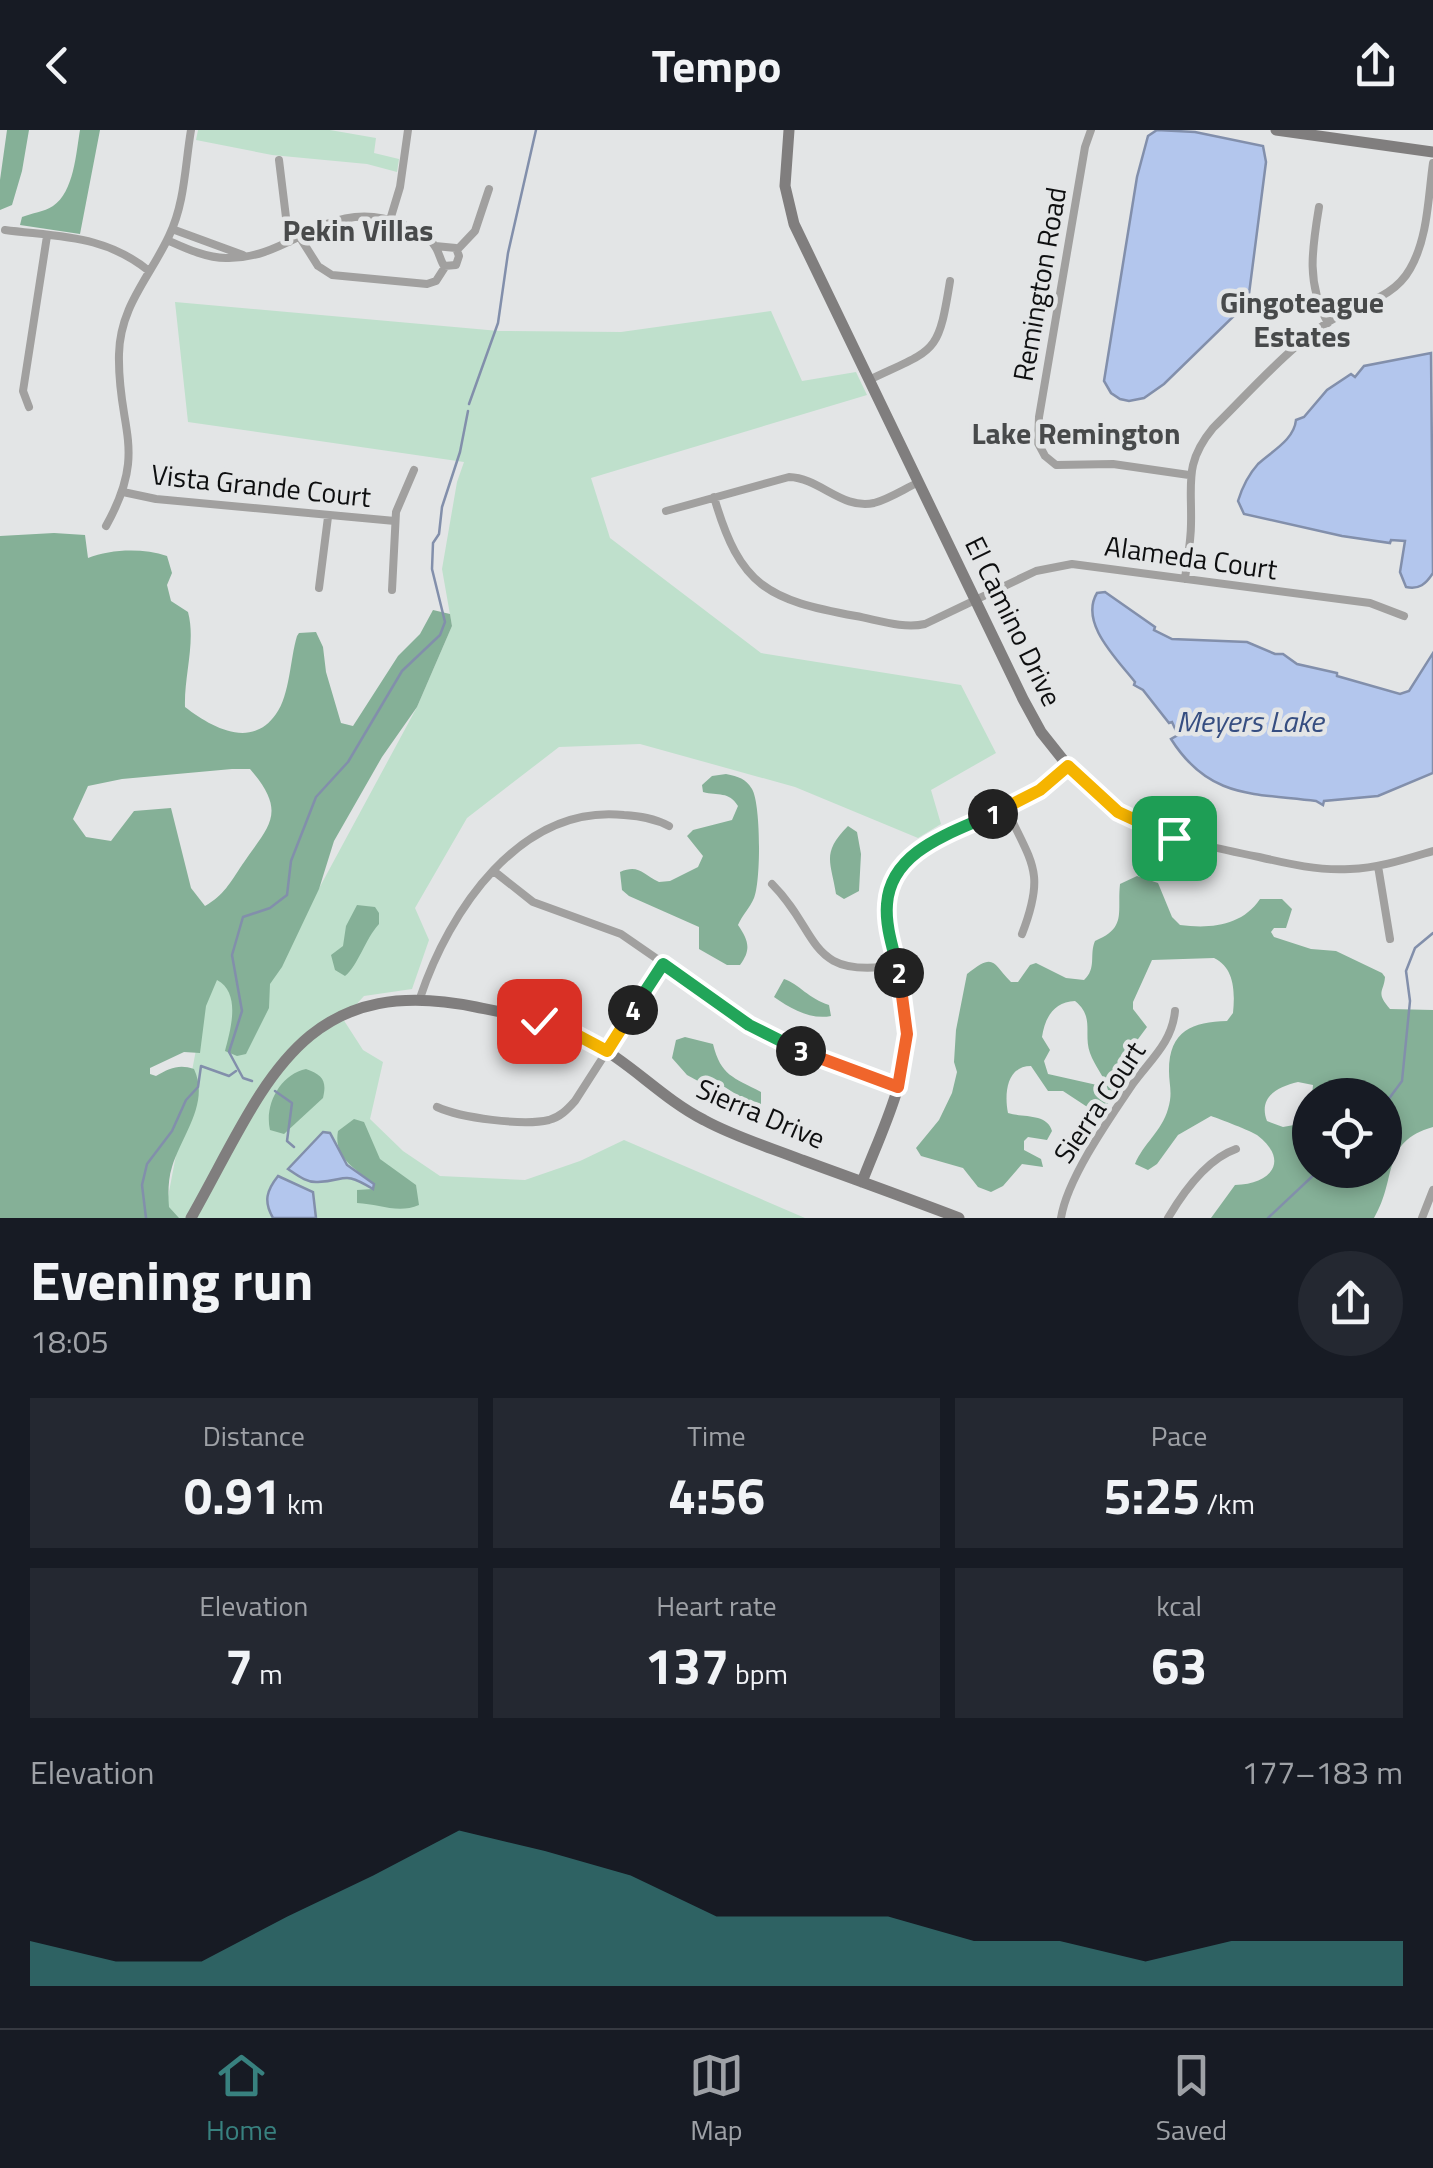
<!DOCTYPE html>
<html lang="en">
<head>
<meta charset="utf-8">
<style>
	:root { --surface:#171b24; --page:#242831; --text:#f1f3f6; --muted:#9ea1a6; --line:#363941; --accent:#38817f }
	body { margin:0; font-family:"Titillium Web",sans-serif; background:var(--page); color:var(--text); height:100vh; display:flex; flex-direction:column; font-size:38px; white-space:nowrap }
	* { box-sizing:border-box; margin:0 }
	p { font-size:32px; color:var(--muted) }
	.icon { flex:none; width:55px; height:55px; fill:none; stroke:currentColor; stroke-width:2; stroke-linecap:round; stroke-linejoin:round }
	.map { position:relative; height:1088px; overflow:hidden }
	.side { display:flex; flex-direction:column; background:var(--surface); flex:1 }
	.side>* { flex:none }
	.controls { position:absolute; left:1292px; top:948px; display:grid; gap:20px }
	.controls a { display:grid; place-items:center; width:110px; height:110px; border-radius:50%; background:var(--surface); box-shadow:0 5px 15px #0003; font-size:50px }
	.pin { position:absolute; display:grid; place-items:center; width:85px; height:85px; color:#fff; margin:-42px; border-radius:20px; box-shadow:0 5px 15px #0006 }
	.km { position:absolute; width:50px; height:50px; margin:-25px; border-radius:50%; background:#222; color:#fff; font-size:28px; line-height:50px; text-align:center }
	.round { display:grid; place-items:center; flex:none; width:105px; height:105px; border-radius:52px; background:var(--page) }
	.summary { display:flex; align-items:center; justify-content:space-between; height:170px; padding:0 30px }
	h1 { font-size:55px; font-weight:700; line-height:75px }
	.figures { display:grid; grid-template-columns:repeat(3,1fr); gap:15px; height:170px; padding:10px 30px }
	.figures div { display:grid; align-content:center; border-radius:0px; background:var(--page); text-align:center }
	.figures b { font-size:50px; font-weight:700 }
	.figures small { font-size:28px; font-weight:400 }
	.figures p { font-size:28px }
	.chart { height:280px; padding:20px 30px }
	.chart p { display:flex; justify-content:space-between }
	.chart svg { width:100%; height:180px; margin-top:10px; fill:var(--accent); opacity:.7 }
	header { display:flex; justify-content:space-between; align-items:center; height:130px; padding:0 30px; background:var(--surface); font-size:45px; font-weight:700 }
	.menu { display:flex; justify-content:space-around; align-items:center; height:140px; border-top:2px solid var(--line); background:var(--surface); font-size:28px; color:var(--muted) }
	.menu a { display:grid; justify-items:center; gap:5px }
	.menu .active { color:var(--accent) }
	.map>svg:first-child { display:block }
</style>
</head>
<body>
<header><svg class="icon" aria-label="back" viewBox="0 0 24 24"><path d="M15 5l-7 7 7 7"/></svg>Tempo<svg class="icon" aria-label="share" viewBox="0 0 24 24"><path d="M12 15V3M7 8l5-5 5 5M5 13v7h14v-7"/></svg></header>
<div class="map">
<svg width="1433" height="1088" viewBox="0 0 1433 1088">
	<rect width="100%" height="100%" fill="#e3e5e6"/>
	<path fill="#bfe0cc" d="M 198,0 L 330,0 L 376,8 L 374,23 L 399,29 L 397,42 L 367,34 L 272,25 L 196,10 Z
		M 175,172 L 499,201 L 621,202 L 771,181 L 802,251 L 856,242 L 867,265 L 591,348 L 610,408 L 761,523 L 961,555 L 996,623 L 931,660 L 941,694 L 918,708 L 795,657 L 640,614 L 559,617 L 467,688 L 415,778 L 429,810 L 412,859 L 364,866 L 343,889 L 363,920 L 383,932 L 370,989 L 403,1021 L 440,1046 L 525,1050 L 580,1031 L 624,1010 L 805,1088 L 164,1088 L 211,841 L 269,851 L 417,577 L 452,496 L 442,439 L 457,352 L 464,332 L 188,292 Z"/>
	<path fill="#85b097" fill-rule="evenodd" d="M 7,0 L 29,0 L 22,41 L 12,75 L 0,80 L 0,50 Z
		M 80,0 L 100,0 L 80,104 L 20,95 L 22,87 C 32,83 44,82 53,76 C 74,62 76,23 80,0 Z
		M 54,403 L 85,405 L 88,428 C 111,419 143,418 167,426 L 172,443 L 167,455 L 171,471 L 188,482 C 196,512 184,545 185,577 C 211,597 251,620 276,584 C 290,565 290,529 297,506 L 299,503 L 316,502 L 323,517 L 326,542 L 341,593 L 353,596 L 398,526 L 420,504 L 433,480 L 450,484 L 452,496 L 417,577 L 382,627 L 334,711 L 319,759 L 282,837 L 270,854 L 269,878 L 246,924 L 237,926 L 225,921 C 231,898 241,863 217,850 L 206,876 L 200,923 L 184,922 L 150,938 L 150,944 L 156,946 C 170,938 179,934 194,939 C 210,973 182,1005 172,1037 C 168,1049 168,1065 169,1077 L 179,1088 L 0,1088 L 0,406 ZM 232,639 L 250,639 C 289,684 268,696 242,735 C 230,753 224,765 205,776 L 191,758 L 171,678 L 134,681 L 111,711 L 86,707 L 73,689 L 88,656 L 122,649 Z
		M 726,644 C 739,647 745,648 752,659 C 761,674 761,752 754,768 C 750,778 742,785 738,795 C 748,810 752,819 740,835 L 727,835 L 699,819 L 699,797 L 629,766 L 622,760 L 620,742 C 639,734 642,744 659,752 L 670,751 L 698,737 L 703,726 L 687,706 L 693,700 L 732,690 L 738,676 C 729,661 718,666 703,662 L 702,655 L 712,646 Z
		M 848,696 L 857,702 L 861,724 L 859,761 L 844,769 L 836,764 C 831,732 821,723 848,696 Z
		M 1137,746 L 1158,753 L 1172,787 L 1180,795 C 1210,799 1242,796 1260,769 L 1282,769 L 1292,779 L 1286,798 L 1274,798 L 1271,802 L 1274,807 L 1311,819 L 1336,821 L 1382,843 L 1385,847 C 1384,862 1375,862 1390,879 L 1433,880 L 1433,997 C 1380,1012 1398,1048 1374,1088 L 1211,1088 L 1235,1055 C 1272,1054 1290,1030 1257,1005 C 1251,1001 1220,989 1211,986 L 1178,1005 L 1157,1034 L 1148,1040 L 1135,1034 C 1143,1014 1162,1001 1168,979 C 1173,963 1169,955 1169,941 C 1169,900 1193,892 1227,891 L 1233,883 C 1235,863 1235,838 1214,828 L 1152,830 L 1133,872 L 1133,879 L 1147,897 L 1121,932 L 1125,947 L 1117,961 L 1108,960 C 1104,945 1095,937 1090,923 C 1083,903 1095,887 1075,871 C 1054,872 1045,887 1042,907 L 1050,920 L 1044,931 L 1048,944 L 1097,955 L 1109,972 L 1101,986 L 1063,961 L 1048,961 L 1031,936 C 1007,936 1004,963 1008,983 C 1024,988 1047,983 1052,1001 L 1047,1010 L 1028,1007 L 1024,1011 L 1024,1020 L 1041,1029 L 1043,1037 L 1022,1034 L 1003,1056 L 991,1062 L 978,1057 L 963,1038 L 921,1026 L 916,1018 L 939,990 L 952,963 L 957,942 L 954,932 L 956,900 L 967,844 C 995,822 992,833 1011,852 L 1018,852 L 1030,835 L 1036,833 L 1066,848 L 1084,850 C 1097,838 1089,825 1095,811 C 1127,798 1117,783 1120,754 ZM 1298,952 L 1313,955 L 1312,965 L 1385,965 L 1385,1040 L 1310,1040 L 1310,970 L 1294,995 L 1283,997 L 1267,991 C 1258,967 1277,957 1298,952 Z
		M 357,775 L 375,777 L 379,783 L 379,794 C 365,809 358,836 345,846 L 335,840 L 331,825 L 343,816 L 346,796 Z
		M 784,849 C 799,854 809,869 829,875 L 831,886 C 811,890 791,879 774,867 Z
		M 685,907 L 713,914 C 721,946 733,947 761,962 L 761,974 L 742,968 L 720,954 L 709,957 L 687,945 L 672,928 L 676,910 Z
		M 306,939 C 323,945 327,951 323,968 L 284,1004 L 270,1000 C 264,974 281,944 306,939 Z
		M 354,989 L 364,992 L 380,1029 L 416,1055 L 419,1075 C 398,1084 379,1074 357,1073 L 357,1060 L 373,1059 L 374,1054 C 356,1039 333,1028 338,1001 Z"/>
	<path fill="#b3c6ed" stroke="#828fab" stroke-width="2.5" d="M 1157,0 L 1195,2 L 1263,16 L 1266,32 L 1249,164 L 1238,182 L 1164,254 L 1144,268 L 1129,271 L 1120,269 L 1111,263 L 1104,251 L 1137,47 L 1148,6 Z
		M 1431,223 L 1433,443 C 1426,454 1419,460 1406,457 L 1400,442 L 1405,411 L 1391,410 L 1390,413 L 1342,406 L 1244,384 L 1238,371 C 1242,358 1249,344 1258,334 C 1272,321 1294,310 1296,290 L 1304,287 L 1327,260 L 1351,244 L 1355,247 L 1364,236 Z
		M 1105,462 L 1155,497 L 1154,500 L 1172,509 L 1247,512 L 1275,524 L 1283,524 L 1297,534 L 1337,543 L 1337,546 L 1400,564 L 1409,561 L 1433,523 L 1433,643 L 1378,666 L 1324,671 L 1323,675 L 1316,671 C 1253,663 1209,669 1171,609 L 1178,605 L 1172,592 L 1169,593 L 1143,560 L 1134,555 L 1135,552 C 1117,529 1079,493 1097,463 Z
		M 323,1002 L 330,1003 L 347,1035 L 374,1054 L 373,1059 C 342,1040 347,1051 318,1052 C 307,1053 297,1045 288,1039 Z
		M 278,1046 L 313,1062 L 316,1088 L 273,1088 C 263,1071 267,1060 278,1046 Z"/>
	<g fill="none" stroke-linecap="round" stroke-linejoin="round">
		<path stroke="#828fab" stroke-width="2.5" d="M 469,274 L 498,193 L 508,123 L 536,0
			M 252,951 L 243,948 L 229,922 L 242,881 L 232,825 L 243,787 L 270,778 L 287,765 L 291,731 L 316,667 L 348,632 L 402,541 L 440,505 L 445,492 L 432,439 L 433,413 L 439,404 L 442,377 L 460,322 L 468,281
			M 275,961 L 292,973 L 287,1011 L 294,1017
			M 1385,974 L 1402,951 L 1410,871 L 1406,841 L 1415,818 L 1433,803
			M 146,1088 L 142,1055 L 147,1034 L 172,1001 L 186,970 L 198,957 L 201,936 L 229,946 L 236,941
			M 1268,1088 L 1319,1040"/>
		<path stroke="#a1a09f" stroke-width="8" d="M 1091,0 L 1085,17 L 1039,287 L 1038,313 L 1045,326 L 1056,335 L 1113,334 L 1189,345
			M 279,30 L 289,112
			M 1319,77 C 1312,119 1306,154 1328,193
			M 390,90 L 400,57 L 408,0
			M 172,99 L 243,125
			M 5,100 C 60,107 105,105 149,141
			M 299,106 L 318,136 L 332,145 L 427,154 L 436,151 L 445,137
			M 167,110 C 185,118 206,128 226,128 C 293,130 327,65 402,94 C 413,99 428,105 434,115 C 439,121 440,130 444,136 L 456,135 L 459,126 L 456,118 L 435,116
			M 457,120 L 475,101 L 489,59
			M 869,250 C 936,218 938,226 950,151
			M 29,277 L 23,261 L 47,106
			M 123,362 L 156,369 L 395,391
			M 714,367 C 740,457 768,470 856,486 C 878,490 903,499 925,494 L 1036,441 L 1072,434 L 1370,473 L 1404,486
			M 666,381 L 789,347 C 820,348 842,380 874,373 C 889,369 904,359 919,352
			M 106,396 C 149,319 117,299 119,224 C 120,176 150,147 169,106 C 185,73 185,35 191,0
			M 1185,449 C 1187,431 1191,412 1191,394 C 1192,353 1184,333 1213,298 C 1247,265 1299,205 1341,185 C 1366,172 1395,166 1410,139 C 1428,108 1428,68 1433,33
			M 319,458 L 328,387
			M 392,460 L 396,382 L 414,340
			M 1068,636 C 1125,698 1179,711 1259,727 C 1289,734 1319,741 1350,739 C 1379,738 1406,729 1433,721
			M 1006,678 C 1032,734 1046,742 1022,804
			M 1378,736 L 1390,809
			M 495,742 L 533,772 L 621,804 L 773,909 L 898,957
			M 772,754 C 821,803 806,850 897,835
			M 420,868 C 449,781 520,674 624,685 C 640,686 654,688 669,696
			M 437,977 C 461,988 523,996 549,990 C 560,987 567,980 575,971 L 663,834
			M 1061,1088 C 1067,1049 1109,989 1132,955 C 1150,930 1172,913 1175,881
			M 1168,1088 C 1184,1061 1207,1029 1236,1019
			M 1422,1088 L 1433,1060"/>
		<path stroke="#807e7e" stroke-width="11" d="M 789,0 L 785,56 L 794,94 L 1023,569 L 1041,602 L 1068,636 C 1037,668 994,683 955,702 C 937,710 916,719 903,734 C 865,779 908,852 907,905 C 905,956 880,1005 862,1052
			M 1276,0 L 1433,22
			M 191,1088 C 264,959 299,840 476,877 C 516,885 556,892 592,912 C 632,934 663,969 704,990 C 735,1007 769,1017 802,1030 C 854,1049 907,1068 959,1088"/>
	</g>
	<g fill="none" stroke-linecap="round" stroke-linejoin="round">
		<g stroke="#fff" stroke-width="20">
			<path id="split-1" d="M 993,684 L 1040,660 L 1068,636 L 1118,682 L 1174,708"/>
		</g>
		<g stroke="#fff" stroke-width="20">
			<path id="split-2" d="M 899,843 C 894,821 885,797 887,774 C 891,720 952,703 993,684"/>
		</g>
		<g stroke="#fff" stroke-width="20">
			<path id="split-3" d="M 801,921 L 898,957 L 907,904 L 899,843"/>
		</g>
		<g stroke="#fff" stroke-width="20">
			<path id="split-4" d="M 633,880 L 663,834 L 749,895 L 801,921"/>
		</g>
		<g stroke="#fff" stroke-width="20">
			<path id="split-5" d="M 539,891 L 577,905 L 607,921 L 633,880"/>
		</g>
		<use href="#split-1" stroke="#f5b400" stroke-width="12"/>
		<use href="#split-2" stroke="#22a559" stroke-width="12"/>
		<use href="#split-3" stroke="#f0652b" stroke-width="12"/>
		<use href="#split-4" stroke="#22a559" stroke-width="12"/>
		<use href="#split-5" stroke="#f5b400" stroke-width="12"/>
	</g>
	<g text-anchor="middle" dominant-baseline="central" stroke-width="9" stroke-linejoin="round" paint-order="stroke">
		<g font-size="28" fill="#0e0f10" stroke="#e3e5e6">
			<text transform="translate(1039 154) rotate(-80)">Remington Road</text>
			<text transform="translate(261 355) rotate(6)">Vista Grande Court</text>
			<text transform="translate(1191 427) rotate(8)">Alameda Court</text>
			<text transform="translate(1014 491) rotate(64)">El Camino Drive</text>
			<text transform="translate(1099 972) rotate(-56)">Sierra Court</text>
			<text transform="translate(761 983) rotate(23)">Sierra Drive</text>
		</g>
		<g font-size="30" font-weight="bold" fill="#484a4b" stroke="#e3e5e6">
			<text x="358" y="100">Pekin Villas</text>
			<text x="1302" y="172">Gingoteague<tspan x="1302" dy="34">Estates</tspan></text>
			<text x="1076" y="303">Lake Remington</text>
		</g>
		<g font-size="30" font-style="italic" fill="#364e81" stroke="#e3e5e6">
			<text x="1250" y="591">Meyers Lake</text>
		</g>
	</g>
</svg>
<div class="controls">
<a><svg class="icon" aria-label="locate" viewBox="0 0 24 24"><circle cx="12" cy="12" r="6"/><path d="M12 2v4M12 18v4M2 12h4M18 12h4"/></svg></a>
</div>
<div class="pin" style="left:1174px;top:708px;background:#1e9e55"><svg class="icon" aria-label="arrive" viewBox="0 0 24 24"><path d="M6 21V4h12l-3 4 3 4H6"/></svg></div>
<div class="pin" style="left:539px;top:891px;background:#d93025"><svg class="icon" aria-label="check" viewBox="0 0 24 24"><path d="M5 12l5 5 9-10"/></svg></div>
<b class="km" style="left:993px;top:684px">1</b>
<b class="km" style="left:899px;top:843px">2</b>
<b class="km" style="left:801px;top:921px">3</b>
<b class="km" style="left:633px;top:880px">4</b>
</div>
<section class="side">
<div class="summary"><div><h1>Evening run</h1><p>18:05</p></div><a class="round"><svg class="icon" aria-label="share" viewBox="0 0 24 24"><path d="M12 15V3M7 8l5-5 5 5M5 13v7h14v-7"/></svg></a></div>
<div class="figures">
<div><p>Distance</p><b>0.91<small> km</small></b></div>
<div><p>Time</p><b>4:56</b></div>
<div><p>Pace</p><b>5:25<small> /km</small></b></div>
</div>
<div class="figures">
<div><p>Elevation</p><b>7<small> m</small></b></div>
<div><p>Heart rate</p><b>137<small> bpm</small></b></div>
<div><p>kcal</p><b>63</b></div>
</div>
<div class="chart"><p><span>Elevation</span>177–183 m</p>
<svg viewBox="0 0 160 44" preserveAspectRatio="none"><path d="M0 44V33L10 38L20 38L30 27L40 17L50 6L60 11L70 17L80 27L90 27L100 27L110 33L120 33L130 38L140 33L150 33L160 33V44z"/></svg>
</div>
</section>
<nav class="menu">
<a class="active"><svg class="icon" aria-label="home" viewBox="0 0 24 24"><path d="M3 11l9-7 9 7M6 9v11h12V9"/></svg>Home</a>
<a><svg class="icon" aria-label="map" viewBox="0 0 24 24"><path d="M3 6l6-2 6 2 6-2v14l-6 2-6-2-6 2zM9 4v14M15 6v14"/></svg>Map</a>
<a><svg class="icon" aria-label="saved" viewBox="0 0 24 24"><path d="M7 4h10v16l-5-4-5 4z"/></svg>Saved</a>
</nav>
</body>
</html>
